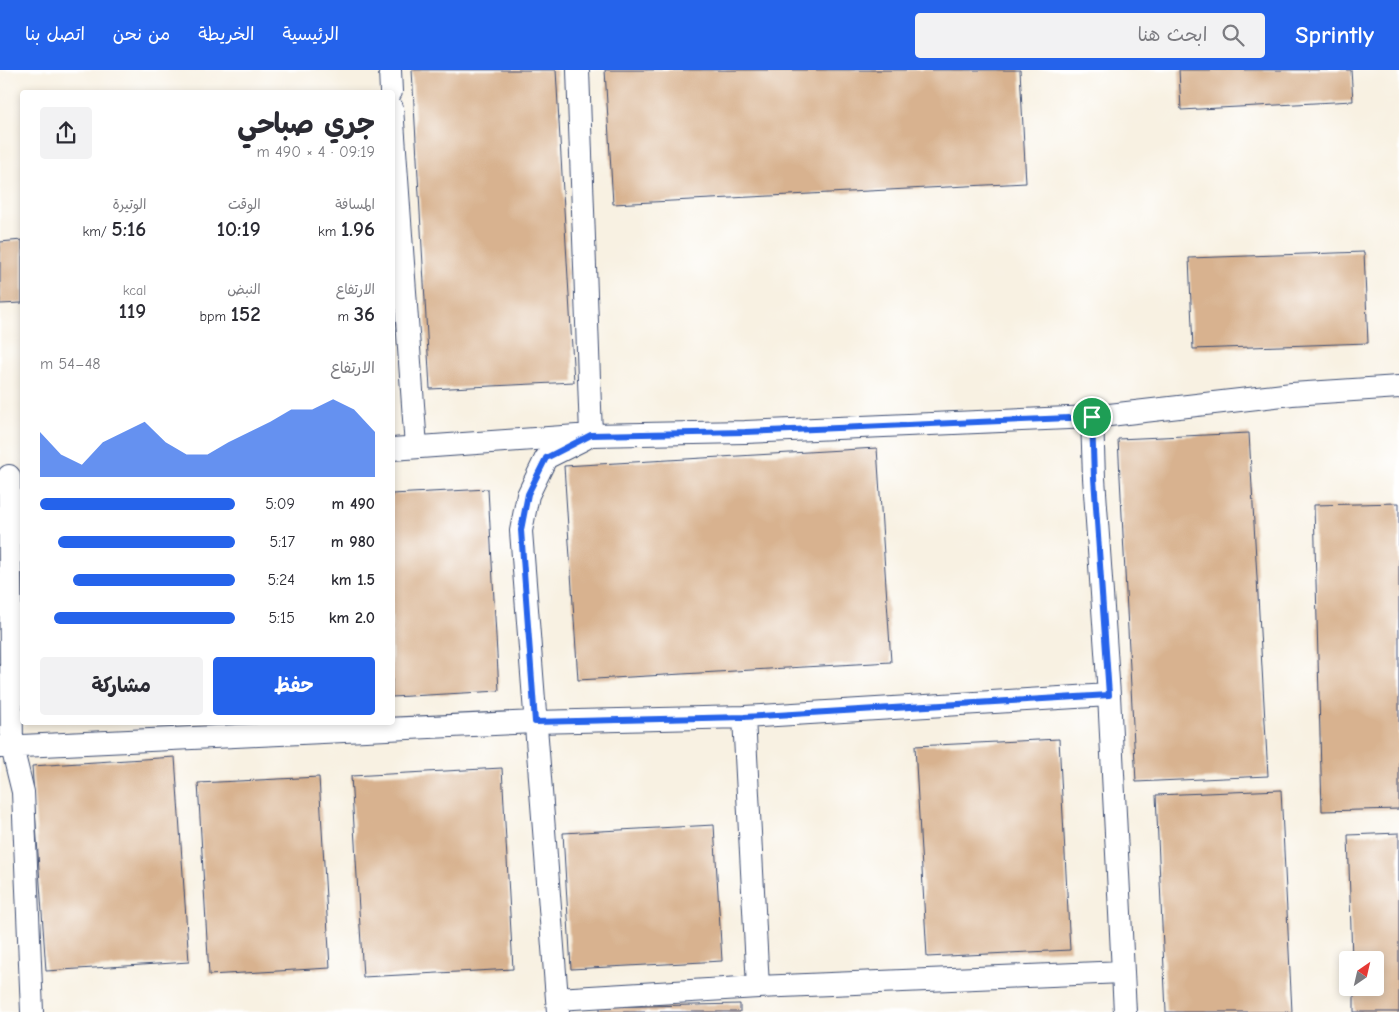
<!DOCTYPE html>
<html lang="ar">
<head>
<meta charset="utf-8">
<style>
	:root { --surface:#fff; --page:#f2f2f3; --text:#2b2b33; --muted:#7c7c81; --accent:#2563eb }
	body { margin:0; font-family:"Comic Neue","Playpen Sans Arabic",sans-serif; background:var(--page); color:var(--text); direction:rtl; height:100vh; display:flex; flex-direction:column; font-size:19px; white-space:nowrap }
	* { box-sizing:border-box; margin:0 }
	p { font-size:16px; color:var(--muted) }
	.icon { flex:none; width:28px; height:28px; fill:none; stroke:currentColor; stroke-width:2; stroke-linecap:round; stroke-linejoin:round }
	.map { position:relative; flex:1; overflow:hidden; direction:ltr }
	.sheet { position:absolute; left:20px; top:20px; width:375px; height:635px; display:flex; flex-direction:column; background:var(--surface); border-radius:5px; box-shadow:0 2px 8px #0003; direction:rtl }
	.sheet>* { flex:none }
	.needle { width:32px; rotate:34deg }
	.tools { position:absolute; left:1339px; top:881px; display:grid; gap:10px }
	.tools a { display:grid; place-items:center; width:45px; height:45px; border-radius:5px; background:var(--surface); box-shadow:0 2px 8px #0003; font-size:25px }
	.pin { position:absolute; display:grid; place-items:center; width:42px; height:42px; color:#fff; margin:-21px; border:2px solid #fff; border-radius:50%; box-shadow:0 1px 5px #0007 }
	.round { display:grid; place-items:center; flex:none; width:52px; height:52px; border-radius:5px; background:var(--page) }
	.head { display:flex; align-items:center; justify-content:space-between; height:85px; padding:0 20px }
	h1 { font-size:28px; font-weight:700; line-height:38px }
	.metrics { display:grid; grid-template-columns:repeat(3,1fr); gap:8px; height:85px; padding:5px 20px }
	.metrics div { display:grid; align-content:center }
	.metrics b { font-size:21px; font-weight:700 }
	.metrics small { font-size:14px; font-weight:400 }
	.metrics p { font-size:14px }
	.chart { height:140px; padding:10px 20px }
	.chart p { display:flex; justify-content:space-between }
	.chart svg { width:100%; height:90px; margin-top:5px; fill:var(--accent); opacity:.7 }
	.button { display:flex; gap:10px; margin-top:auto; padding:10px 20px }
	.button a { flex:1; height:58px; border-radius:5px; background:var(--accent); color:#fff; font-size:20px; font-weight:700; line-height:58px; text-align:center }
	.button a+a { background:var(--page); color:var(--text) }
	ul { padding:0 20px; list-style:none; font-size:16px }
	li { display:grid; grid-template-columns:80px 60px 1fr; align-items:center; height:38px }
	li i { height:12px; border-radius:6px; background:var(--accent) }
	header { display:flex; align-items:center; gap:30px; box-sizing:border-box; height:70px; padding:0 25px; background:var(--accent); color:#fff }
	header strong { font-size:24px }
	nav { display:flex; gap:28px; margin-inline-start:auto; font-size:18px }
	.search { width:350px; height:45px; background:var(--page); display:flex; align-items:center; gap:12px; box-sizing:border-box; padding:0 18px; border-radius:5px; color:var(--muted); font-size:19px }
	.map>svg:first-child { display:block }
</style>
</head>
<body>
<header>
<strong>Sprintly</strong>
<div class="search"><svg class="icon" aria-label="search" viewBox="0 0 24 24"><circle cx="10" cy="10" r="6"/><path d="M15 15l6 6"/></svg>ابحث هنا</div>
<nav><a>الرئيسية</a><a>الخريطة</a><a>من نحن</a><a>اتصل بنا</a></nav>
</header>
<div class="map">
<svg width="1399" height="942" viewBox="0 0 1399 942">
	<rect width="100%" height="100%" fill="#fff"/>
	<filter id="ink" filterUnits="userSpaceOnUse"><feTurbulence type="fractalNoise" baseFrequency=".02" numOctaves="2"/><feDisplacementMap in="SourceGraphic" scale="10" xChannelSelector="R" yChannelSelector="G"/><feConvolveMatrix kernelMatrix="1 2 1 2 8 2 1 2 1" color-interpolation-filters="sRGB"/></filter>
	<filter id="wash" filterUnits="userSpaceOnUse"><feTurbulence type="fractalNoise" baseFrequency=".0096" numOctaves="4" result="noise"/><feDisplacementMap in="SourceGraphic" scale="20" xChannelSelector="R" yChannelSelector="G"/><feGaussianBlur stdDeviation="1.12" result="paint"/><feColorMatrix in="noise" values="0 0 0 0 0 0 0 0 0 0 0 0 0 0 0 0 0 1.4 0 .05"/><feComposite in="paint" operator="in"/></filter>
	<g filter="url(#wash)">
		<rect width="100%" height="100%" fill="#f8f1e2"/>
		<g id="blocks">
			<path fill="#d8b28f" d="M 412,0 L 556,0 L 574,312 L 430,319 Z
				M 605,0 L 1020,0 L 1026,113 L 613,134 Z
				M 1179,0 L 1351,0 L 1353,31 L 1181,40 Z
				M 22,170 L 22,233 L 0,234 L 0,172 Z
				M 1364,182 L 1368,273 L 1193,279 L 1189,188 Z
				M 1249,363 L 1268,706 L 1136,712 L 1118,369 Z
				M 877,378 L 891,592 L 578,610 L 564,396 Z
				M 488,419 L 499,621 L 392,627 L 392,424 Z
				M 1399,433 L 1399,739 L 1322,741 L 1314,435 Z
				M 13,443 L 22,443 L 22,582 L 21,582 Z
				M 1059,669 L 1070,880 L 927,887 L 915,676 Z
				M 175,687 L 189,892 L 46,901 L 32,696 Z
				M 502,698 L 513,899 L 363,907 L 351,706 Z
				M 319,707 L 330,898 L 209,905 L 198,713 Z
				M 1281,720 L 1292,942 L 1166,942 L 1156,725 Z
				M 714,755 L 722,891 L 571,899 L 563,763 Z
				M 1399,763 L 1399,942 L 1354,942 L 1354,918 L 1375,918 L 1375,890 L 1352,890 L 1348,765 Z
				M 740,934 L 740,942 L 600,942 L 600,937 Z"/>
		</g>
	</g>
	<g filter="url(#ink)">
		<use href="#blocks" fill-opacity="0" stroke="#3c4c72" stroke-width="1"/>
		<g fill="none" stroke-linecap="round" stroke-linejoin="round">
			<g stroke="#3c4c72" stroke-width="24">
				<path id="minor" d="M 390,0 L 391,22
					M 578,0 L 591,365
					M 392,38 L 416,377
					M 1092,347 L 1094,408 L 1109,625 L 1125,942
					M 392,379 L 591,365 L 745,362 L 1092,347 L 1292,324 L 1399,317
					M 9,406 L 12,677 L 23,722 L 32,942
					M 744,647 L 758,917
					M 0,677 L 535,652 L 744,647 L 1109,625
					M 557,929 L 758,917 L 1123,902
					M 558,942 L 521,461 L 528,425 L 546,388 L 584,369"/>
			</g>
			<use href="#minor" stroke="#fff" stroke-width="22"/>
		</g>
	</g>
	<g fill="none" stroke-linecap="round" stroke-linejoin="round" filter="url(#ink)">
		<g stroke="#fff" stroke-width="10">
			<path id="route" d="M 1092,347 L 1094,408 L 1109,625 L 744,647 L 535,652 L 521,460 L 528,424 L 546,388 L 591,365 L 745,362 Z"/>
		</g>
		<use href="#route" stroke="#2563eb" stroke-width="6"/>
	</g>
</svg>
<div class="tools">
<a><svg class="needle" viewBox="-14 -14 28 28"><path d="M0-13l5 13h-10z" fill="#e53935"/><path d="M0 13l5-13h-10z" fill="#7c7c81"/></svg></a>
</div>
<div class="pin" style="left:1092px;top:347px;background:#1e9e55"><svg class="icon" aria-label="arrive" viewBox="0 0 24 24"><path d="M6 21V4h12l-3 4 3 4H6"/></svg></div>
<section class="sheet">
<div class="head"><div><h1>جري صباحي</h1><p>09:19 · 4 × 490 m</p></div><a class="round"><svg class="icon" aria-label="share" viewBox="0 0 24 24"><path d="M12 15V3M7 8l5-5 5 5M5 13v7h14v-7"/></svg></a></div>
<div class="metrics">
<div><p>المسافة</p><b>1.96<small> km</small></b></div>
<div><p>الوقت</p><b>10:19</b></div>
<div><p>الوتيرة</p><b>5:16<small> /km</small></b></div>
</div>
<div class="metrics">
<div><p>الارتفاع</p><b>36<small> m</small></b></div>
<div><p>النبض</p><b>152<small> bpm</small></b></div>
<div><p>kcal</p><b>119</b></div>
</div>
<div class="chart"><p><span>الارتفاع</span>48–54 m</p>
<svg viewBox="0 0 160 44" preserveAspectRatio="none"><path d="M0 44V22L10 33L20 38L30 27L40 22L50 17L60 27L70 33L80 33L90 27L100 22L110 17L120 11L130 11L140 6L150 11L160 22V44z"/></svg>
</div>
<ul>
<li><b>490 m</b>5:09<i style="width:100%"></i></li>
<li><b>980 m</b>5:17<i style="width:91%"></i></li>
<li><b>1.5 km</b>5:24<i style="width:83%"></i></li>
<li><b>2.0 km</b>5:15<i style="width:93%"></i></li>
</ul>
<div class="button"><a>حفظ</a><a>مشاركة</a></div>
</section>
</div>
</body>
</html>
